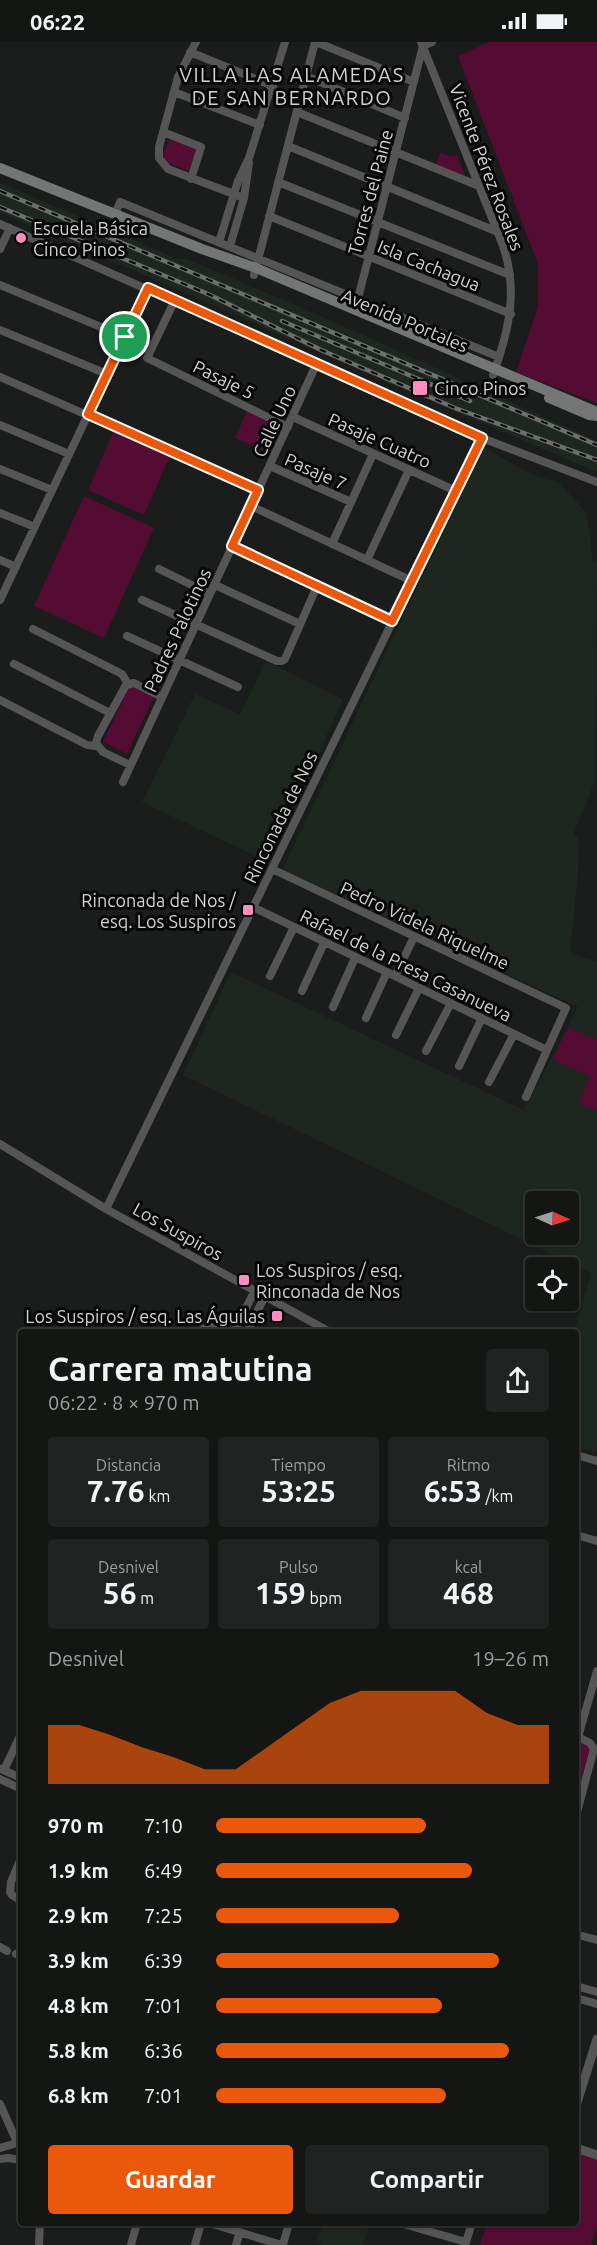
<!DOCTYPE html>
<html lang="es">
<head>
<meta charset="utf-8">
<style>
	:root { --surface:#141614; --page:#212322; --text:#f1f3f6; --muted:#9d9fa0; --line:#333534; --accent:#ea580c }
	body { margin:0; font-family:Ubuntu,sans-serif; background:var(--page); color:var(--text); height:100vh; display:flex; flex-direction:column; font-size:22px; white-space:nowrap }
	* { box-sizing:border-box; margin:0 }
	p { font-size:20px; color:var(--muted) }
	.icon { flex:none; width:33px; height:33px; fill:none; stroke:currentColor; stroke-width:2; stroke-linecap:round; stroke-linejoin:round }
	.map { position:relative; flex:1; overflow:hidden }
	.side { position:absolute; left:18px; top:1287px; width:561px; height:897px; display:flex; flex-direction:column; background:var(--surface); border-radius:6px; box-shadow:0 2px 4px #0004,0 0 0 2px var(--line) }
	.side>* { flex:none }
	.needle { width:39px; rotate:93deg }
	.buttons { position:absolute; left:525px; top:1149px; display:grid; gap:12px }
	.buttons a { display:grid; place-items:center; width:54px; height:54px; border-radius:6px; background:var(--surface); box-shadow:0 2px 4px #0004,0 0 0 2px var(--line); font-size:30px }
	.pin { position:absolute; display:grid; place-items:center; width:51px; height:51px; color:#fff; margin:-26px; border:3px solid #fff; border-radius:50%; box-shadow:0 2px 6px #0007 }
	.round { display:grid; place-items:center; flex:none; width:63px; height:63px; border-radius:6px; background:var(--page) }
	.headline { display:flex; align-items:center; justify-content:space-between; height:102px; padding:0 30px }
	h1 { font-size:33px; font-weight:700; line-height:45px }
	.stats { display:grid; grid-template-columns:repeat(3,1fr); gap:9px; height:102px; padding:6px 30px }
	.stats div { display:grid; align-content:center; border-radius:6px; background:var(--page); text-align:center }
	.stats b { font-size:30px; font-weight:700 }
	.stats small { font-size:16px; font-weight:400 }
	.stats p { font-size:16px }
	.chart { height:168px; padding:12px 30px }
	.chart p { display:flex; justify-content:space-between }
	.chart svg { width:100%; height:108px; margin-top:6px; fill:var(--accent); opacity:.7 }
	.cta { display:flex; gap:12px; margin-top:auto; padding:12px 30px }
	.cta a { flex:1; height:69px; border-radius:6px; background:var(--accent); color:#fff; font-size:24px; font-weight:700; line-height:69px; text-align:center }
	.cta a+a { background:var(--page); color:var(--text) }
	ul { padding:0 30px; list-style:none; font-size:20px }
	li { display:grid; grid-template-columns:96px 72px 1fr; align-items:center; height:45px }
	li i { height:15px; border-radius:8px; background:var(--accent) }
	.status { display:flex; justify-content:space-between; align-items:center; height:42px; padding:0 30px; background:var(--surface); direction:ltr }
	.status svg { height:16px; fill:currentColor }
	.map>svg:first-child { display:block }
</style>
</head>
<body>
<div class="status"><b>06:22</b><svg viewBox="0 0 49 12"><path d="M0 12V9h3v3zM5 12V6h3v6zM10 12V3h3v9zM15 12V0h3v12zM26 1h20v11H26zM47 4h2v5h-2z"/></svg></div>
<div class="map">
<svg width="597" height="2203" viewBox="0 0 597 2203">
	<rect width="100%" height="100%" fill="#1a1d1b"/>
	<path fill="#1e2620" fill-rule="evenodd" d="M 0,141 L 178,217 L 187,217 L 321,274 L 597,399 L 597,430 L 354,326 L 218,265 L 0,171 Z
		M 484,406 L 536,434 L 560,441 L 587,471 L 593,519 L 597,521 L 595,739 L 574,791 L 579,796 L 578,835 L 570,908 L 582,916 L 597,919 L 597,1410 L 576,1405 L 576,1290 L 574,1290 L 591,1231 L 183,1033 L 231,930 L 524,1068 L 578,965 L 282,828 ZM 536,1160 L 568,1160 L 568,1192 L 536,1192 Z
		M 266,619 L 343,657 L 318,713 L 312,711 L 262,817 L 142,760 L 195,652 L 240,672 Z
		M 324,2181 L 370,2181 L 363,2203 L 324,2203 L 316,2200 Z"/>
	<path fill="#550c33" d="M 489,0 L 597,0 L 597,361 L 516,330 L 538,265 L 538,222 L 458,14 Z
		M 170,97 L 196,106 L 189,129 L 166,120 L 163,112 Z
		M 440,111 L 451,114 L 457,113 L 466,136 L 436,123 Z
		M 248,367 L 280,382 L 268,410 L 235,396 Z
		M 114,389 L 170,414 L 144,473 L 88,448 Z
		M 84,454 L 154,486 L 104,596 L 34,564 Z
		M 130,644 L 154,655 L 127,712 L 103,700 Z
		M 568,985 L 597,998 L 597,1069 L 579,1061 L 590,1034 L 553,1018 Z
		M 576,1699 L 586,1703 L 590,1707 L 580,1746 L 576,1748 Z
		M 576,2110 L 597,2117 L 597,2184 L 591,2203 L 480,2203 L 487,2181 L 576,2181 Z"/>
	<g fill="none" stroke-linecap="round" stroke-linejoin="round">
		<path stroke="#545554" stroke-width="8" d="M 196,0 L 178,35 L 159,105 L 159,116 L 168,127 L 244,156
			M 316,0 L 414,40
			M 421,0 L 502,201 C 519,247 509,289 493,333
			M 423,4 L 432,0
			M 190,10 L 273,44
			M 306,34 L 405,76
			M 174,50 L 260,83
			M 297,70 L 479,144
			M 163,90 L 201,105 L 191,137
			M 288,104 L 498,190
			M 278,140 L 510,233
			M 115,172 L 120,160 L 499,315
			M 269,174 L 511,272
			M 0,182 L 482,396 L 597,440
			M 219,200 L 238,139 L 249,116 L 285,0
			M 230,204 L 244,156 L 249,121
			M 0,207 L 10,186
			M 254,233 L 315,0
			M 0,243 L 125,295
			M 175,258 L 147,316 L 288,385
			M 355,268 L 423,4
			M 0,288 L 107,332
			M 0,335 L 258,448
			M 293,375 L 456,449
			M 0,383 L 69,412
			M 270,424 L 351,460
			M 0,427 L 52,448
			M 251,464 L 412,539
			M 0,471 L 35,485
			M 332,502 L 373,412
			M 232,504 L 392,579
			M 0,518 L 16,525
			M 367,518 L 409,428
			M 159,527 L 210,552
			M 215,543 L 300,582
			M 0,558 L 148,246
			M 142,558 L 277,619 L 282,619 L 285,617 L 317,544
			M 33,587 L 122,632 L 128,642
			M 127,594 L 238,645
			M 14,622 L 110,671
			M 0,658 L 87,703 L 97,704
			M 130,723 L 103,710 L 96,701 L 98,694 L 126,643 L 134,641 L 162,655
			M 123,740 L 316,323
			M 272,827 L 566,966 L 526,1055
			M 253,865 L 547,1008
			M 270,934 L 294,885
			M 395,934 L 414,895
			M 302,949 L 324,901
			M 333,965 L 355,916
			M 366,976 L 387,930
			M 396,993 L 419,946
			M 426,1009 L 451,961
			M 459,1024 L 482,976
			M 489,1040 L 514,992
			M 0,1102 L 106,1167 L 330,1290
			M 106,1167 L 482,396
			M 193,1277 L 222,1290
			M 234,1290 L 255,1248
			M 247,1290 L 265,1254
			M 576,1413 L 597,1419
			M 576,1493 L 597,1499
			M 576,1694 L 590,1701 L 594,1707 L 576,1774
			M 578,1695 L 597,1629
			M 1,1727 L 21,1736
			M 4,1728 L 21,1692
			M 0,1737 L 21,1747
			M 21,1816 L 11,1840 L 10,1850 L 12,1853 L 21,1859
			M 582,1894 L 597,1898
			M 0,1905 L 7,1909
			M 16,1912 L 21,1914
			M 576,1944 L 597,1950
			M 576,1956 L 597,1962
			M 0,2062 L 16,2098 L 14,2102 L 0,2106
			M 0,2117 L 8,2116 L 21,2118
			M 209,2181 L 282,2203
			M 400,2181 L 466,2200 L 472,2181
			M 39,2203 L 40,2181
			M 131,2203 L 137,2181
			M 195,2203 L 201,2181
			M 236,2203 L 240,2190
			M 283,2203 L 289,2181"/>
		<path stroke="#545554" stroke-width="9" d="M 576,2064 L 597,1997
			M 576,2106 L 597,2113"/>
		<path stroke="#737674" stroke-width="10" d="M 0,126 L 202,207 L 256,226 L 597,370
			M 549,356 L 589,373 L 597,374"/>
		<g stroke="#6c6f6d" stroke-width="4.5">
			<path id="rail" d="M 0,149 L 597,403
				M 0,165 L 208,252 L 321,308 L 455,366 L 597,418
				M 282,279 L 470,359"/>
		</g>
		<use href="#rail" stroke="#060706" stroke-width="2" stroke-dasharray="7" stroke-linecap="butt"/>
	</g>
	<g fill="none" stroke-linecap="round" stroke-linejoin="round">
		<g stroke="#fff" stroke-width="12">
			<path id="route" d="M 148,246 L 482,396 L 392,579 L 232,504 L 258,448 L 88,372 Z"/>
		</g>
		<use href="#route" stroke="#ea580c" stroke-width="8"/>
	</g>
	<g fill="#fd8ebf" stroke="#060706" stroke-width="2">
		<circle cx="21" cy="196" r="6"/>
		<rect x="412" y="338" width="16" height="16" rx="3"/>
		<rect x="242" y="862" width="12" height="12" rx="3"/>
		<rect x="238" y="1232" width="12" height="12" rx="3"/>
		<rect x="271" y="1268" width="12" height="12" rx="3"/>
	</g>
	<g text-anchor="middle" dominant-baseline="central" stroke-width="6" stroke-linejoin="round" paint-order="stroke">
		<g font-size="18" fill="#d0d3d1" stroke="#060706">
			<text transform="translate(487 125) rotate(69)">Vicente Pérez Rosales</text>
			<text transform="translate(370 150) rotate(-75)">Torres del Paine</text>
			<text transform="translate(429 223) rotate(22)">Isla Cachagua</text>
			<text transform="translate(405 278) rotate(23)">Avenida Portales</text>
			<text transform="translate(224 337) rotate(26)">Pasaje 5</text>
			<text transform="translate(274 379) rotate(-65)">Calle Uno</text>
			<text transform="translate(380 398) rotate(24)">Pasaje Cuatro</text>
			<text transform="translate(316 429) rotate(24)">Pasaje 7</text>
			<text transform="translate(177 588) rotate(-65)">Padres Palotinos</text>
			<text transform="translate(280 775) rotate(-64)">Rinconada de Nos</text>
			<text transform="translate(425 883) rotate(25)">Pedro Videla Riquelme</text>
			<text transform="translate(406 923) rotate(26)">Rafael de la Presa Casanueva</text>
			<text transform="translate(178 1189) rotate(29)">Los Suspiros</text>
		</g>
		<g font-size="18" fill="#d0d3d1" stroke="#060706" text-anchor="start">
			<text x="33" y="186">Escuela Básica<tspan x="33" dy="21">Cinco Pinos</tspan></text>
			<text x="434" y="346">Cinco Pinos</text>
			<text x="236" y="858" text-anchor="end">Rinconada de Nos /<tspan x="236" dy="21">esq. Los Suspiros</tspan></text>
			<text x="256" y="1228">Los Suspiros / esq.<tspan x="256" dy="21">Rinconada de Nos</tspan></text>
			<text x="265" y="1274" text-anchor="end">Los Suspiros / esq. Las Águilas</text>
		</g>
		<g font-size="20" letter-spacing="1.5" fill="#d0d3d1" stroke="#060706">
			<text x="292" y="32">VILLA LAS ALAMEDAS<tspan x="292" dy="23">DE SAN BERNARDO</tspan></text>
		</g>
	</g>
</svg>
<div class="buttons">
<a><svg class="needle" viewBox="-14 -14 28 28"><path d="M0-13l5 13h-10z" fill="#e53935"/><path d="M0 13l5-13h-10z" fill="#9d9fa0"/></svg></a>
<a><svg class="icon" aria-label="locate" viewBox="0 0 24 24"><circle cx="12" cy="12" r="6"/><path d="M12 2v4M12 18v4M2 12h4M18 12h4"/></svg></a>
</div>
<div class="pin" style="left:125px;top:295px;background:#1e9e55"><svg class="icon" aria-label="arrive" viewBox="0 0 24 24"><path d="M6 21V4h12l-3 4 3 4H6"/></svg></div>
<section class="side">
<div class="headline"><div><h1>Carrera matutina</h1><p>06:22 · 8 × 970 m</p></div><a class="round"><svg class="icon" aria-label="share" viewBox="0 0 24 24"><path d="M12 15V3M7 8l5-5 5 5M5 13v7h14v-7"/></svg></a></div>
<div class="stats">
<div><p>Distancia</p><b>7.76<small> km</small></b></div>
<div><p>Tiempo</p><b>53:25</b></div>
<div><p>Ritmo</p><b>6:53<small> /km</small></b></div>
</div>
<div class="stats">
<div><p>Desnivel</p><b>56<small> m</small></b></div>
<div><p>Pulso</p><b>159<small> bpm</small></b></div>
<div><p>kcal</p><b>468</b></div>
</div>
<div class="chart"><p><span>Desnivel</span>19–26 m</p>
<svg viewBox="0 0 160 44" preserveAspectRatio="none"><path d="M0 44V20L10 20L20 24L30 29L40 33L50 38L60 38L70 29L80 20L90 11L100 6L110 6L120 6L130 6L140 15L150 20L160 20V44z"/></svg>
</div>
<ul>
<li><b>970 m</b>7:10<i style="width:63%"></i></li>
<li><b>1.9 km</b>6:49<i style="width:77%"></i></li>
<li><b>2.9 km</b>7:25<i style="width:55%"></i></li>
<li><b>3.9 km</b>6:39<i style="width:85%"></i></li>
<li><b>4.8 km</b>7:01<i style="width:68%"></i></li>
<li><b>5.8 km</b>6:36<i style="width:88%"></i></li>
<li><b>6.8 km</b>7:01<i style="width:69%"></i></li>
</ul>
<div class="cta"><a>Guardar</a><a>Compartir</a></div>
</section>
</div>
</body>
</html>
